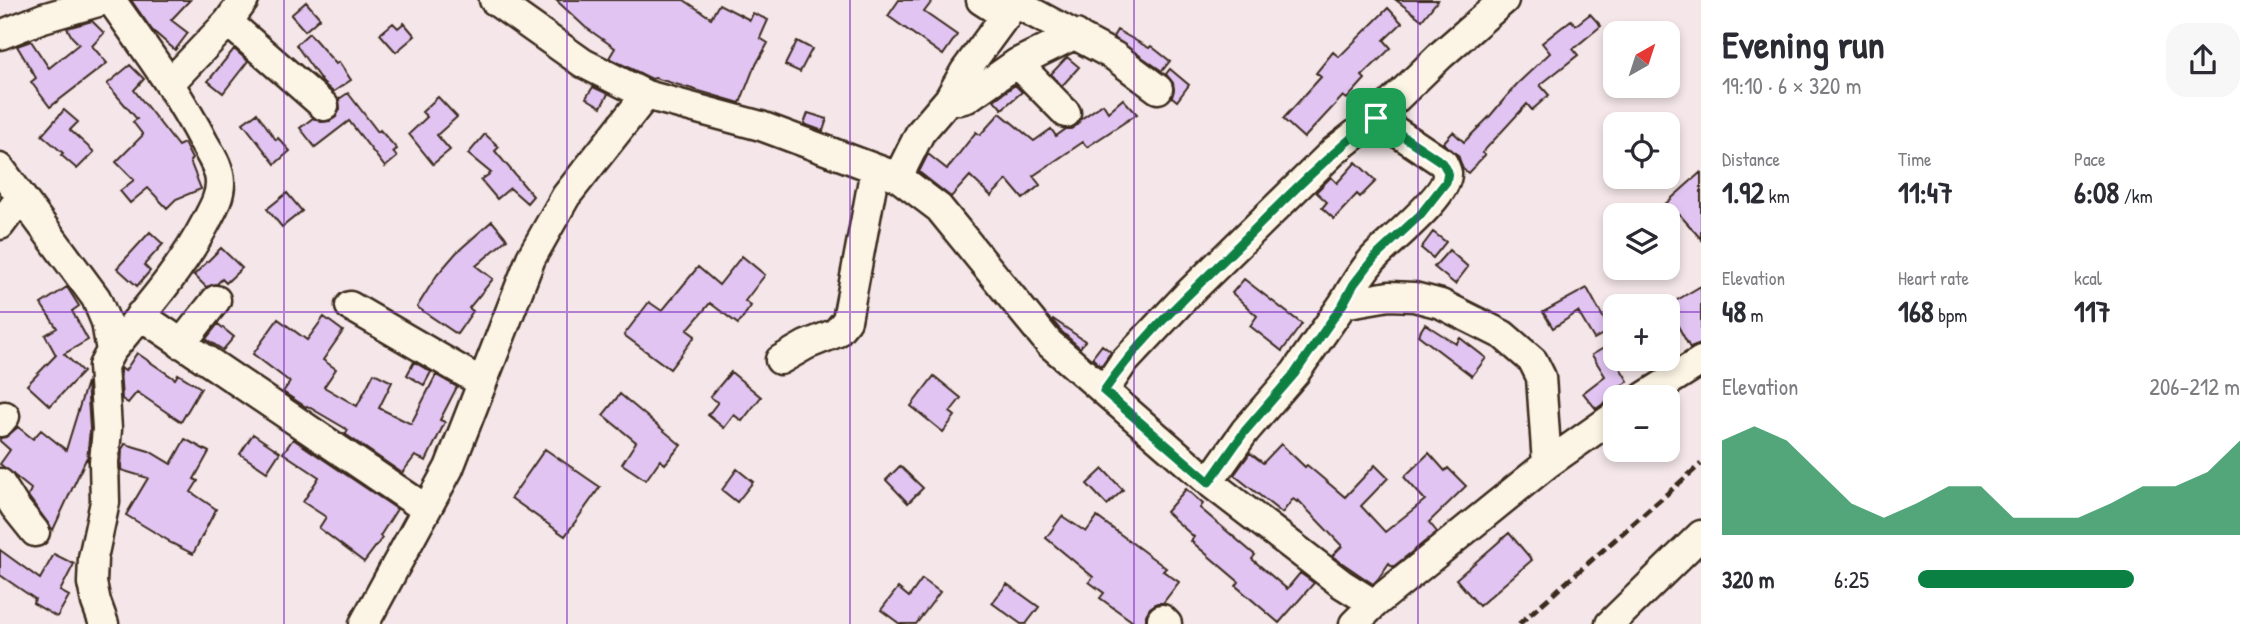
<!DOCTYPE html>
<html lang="en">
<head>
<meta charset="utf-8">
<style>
	:root { --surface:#fff; --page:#f7f7f7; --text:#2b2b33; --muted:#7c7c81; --accent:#0b8043 }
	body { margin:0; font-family:"Patrick Hand",sans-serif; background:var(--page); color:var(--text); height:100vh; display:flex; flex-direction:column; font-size:26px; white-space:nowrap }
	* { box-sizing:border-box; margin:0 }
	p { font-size:23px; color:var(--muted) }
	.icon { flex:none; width:38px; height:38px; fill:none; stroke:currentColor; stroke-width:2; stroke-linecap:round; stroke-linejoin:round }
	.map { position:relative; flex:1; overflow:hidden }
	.details { display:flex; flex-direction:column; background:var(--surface); width:560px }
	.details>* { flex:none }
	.needle { width:46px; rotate:39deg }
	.fabs { position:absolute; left:1603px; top:21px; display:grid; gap:14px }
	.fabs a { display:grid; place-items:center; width:77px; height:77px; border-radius:14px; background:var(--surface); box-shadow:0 4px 10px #0003; font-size:35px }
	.pin { position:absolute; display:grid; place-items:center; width:60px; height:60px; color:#fff; margin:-30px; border-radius:14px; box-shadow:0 4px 10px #0006 }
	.round { display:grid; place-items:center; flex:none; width:74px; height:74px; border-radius:21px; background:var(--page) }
	.headline { display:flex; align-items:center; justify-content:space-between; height:119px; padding:0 21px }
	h1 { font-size:38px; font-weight:700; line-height:52px }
	.metrics { display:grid; grid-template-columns:repeat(3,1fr); gap:10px; height:119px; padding:7px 21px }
	.metrics div { display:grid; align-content:center }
	.metrics b { font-size:30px; font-weight:700 }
	.metrics small { font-size:19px; font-weight:400 }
	.metrics p { font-size:19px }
	.chart { height:196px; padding:14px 21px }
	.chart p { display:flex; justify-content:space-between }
	.chart svg { width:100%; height:126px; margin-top:7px; fill:var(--accent); opacity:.7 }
	ul { padding:0 21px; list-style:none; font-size:23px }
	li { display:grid; grid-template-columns:112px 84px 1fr; align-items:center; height:52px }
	li i { height:18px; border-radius:9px; background:var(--accent) }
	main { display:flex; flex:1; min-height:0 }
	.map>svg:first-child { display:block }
</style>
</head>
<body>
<main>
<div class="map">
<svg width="1701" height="624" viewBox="0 0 1701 624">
	<rect width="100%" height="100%" fill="#f4e6e9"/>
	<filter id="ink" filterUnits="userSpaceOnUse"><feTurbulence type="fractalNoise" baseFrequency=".0143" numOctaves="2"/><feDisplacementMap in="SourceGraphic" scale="14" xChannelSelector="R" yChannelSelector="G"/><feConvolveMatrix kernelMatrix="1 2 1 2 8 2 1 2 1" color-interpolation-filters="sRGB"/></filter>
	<g filter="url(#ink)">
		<path fill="#e1c4f2" stroke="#3b2a1e" stroke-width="2" d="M 131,0 L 190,0 L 171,20 L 188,33 L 175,50 L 152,30 Z
			M 556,0 L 684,0 L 711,18 L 719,4 L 750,20 L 753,13 L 768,20 L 760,38 L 768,43 L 753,70 L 740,103 L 655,78 L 652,79 L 609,58 L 615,48 L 585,27 Z
			M 899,0 L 933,0 L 924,12 L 957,35 L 943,55 L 888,16 Z
			M 1396,0 L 1438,0 L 1422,20 Z
			M 306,2 L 320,18 L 305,31 L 291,15 Z
			M 1388,8 L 1402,23 L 1384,40 L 1391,48 L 1362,76 L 1365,79 L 1347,99 L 1343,96 L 1304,138 L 1283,119 L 1321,77 L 1316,73 L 1333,52 L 1339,57 Z
			M 1590,14 L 1601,26 L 1573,49 L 1578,55 L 1540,85 L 1549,95 L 1532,110 L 1527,104 L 1482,153 L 1485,155 L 1468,173 L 1463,169 L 1458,155 L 1443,143 L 1453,132 L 1464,142 L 1490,116 L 1517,84 L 1550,53 L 1542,43 L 1571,20 L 1576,25 Z
			M 92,21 L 104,33 L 92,46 L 107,63 L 50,107 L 31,82 L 36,78 L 17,46 L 31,41 L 49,68 L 79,44 L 72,37 L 67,28 Z
			M 393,23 L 398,28 L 404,23 L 415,36 L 396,52 L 380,34 Z
			M 1117,30 L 1149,48 L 1151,46 L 1170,61 L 1162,71 L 1113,37 Z
			M 309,33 L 336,64 L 339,62 L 351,80 L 333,92 L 323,83 L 296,45 Z
			M 797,41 L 812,49 L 800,72 L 785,65 Z
			M 234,49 L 248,61 L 223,93 L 208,81 Z
			M 1067,57 L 1079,67 L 1062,86 L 1051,74 Z
			M 130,65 L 144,79 L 134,90 L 178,146 L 184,143 L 192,159 L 190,161 L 201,189 L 176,199 L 167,208 L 148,188 L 130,203 L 120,191 L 134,180 L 116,162 L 143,135 L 133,122 L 137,119 L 107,84 Z
			M 1170,69 L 1189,85 L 1177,101 L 1172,97 L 1174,90 L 1173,83 L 1166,74 Z
			M 1015,85 L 1022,92 L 1002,109 L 994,100 Z
			M 593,87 L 608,94 L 601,107 L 586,98 Z
			M 348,93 L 378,132 L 380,130 L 397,149 L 393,152 L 397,157 L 385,167 L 349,121 L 315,147 L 300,128 L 313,118 L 321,122 L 330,121 L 336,117 L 340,109 L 339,99 Z
			M 438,97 L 457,117 L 437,135 L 450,150 L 433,164 L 409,134 L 427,117 L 422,112 Z
			M 1123,99 L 1137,114 L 1087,147 L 1083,142 L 1033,176 L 1040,185 L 1023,199 L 1007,180 L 991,196 L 970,176 L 951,197 L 919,172 L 928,154 L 947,169 L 976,132 L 980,135 L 1000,113 L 1034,141 L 1051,129 L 1056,136 L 1066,129 L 1071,129 L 1077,125 L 1081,119 L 1103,104 L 1108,112 Z
			M 64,110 L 78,122 L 70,130 L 94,152 L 77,169 L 61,155 L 63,153 L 42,135 Z
			M 257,113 L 276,140 L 278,138 L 290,151 L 275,164 L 243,123 Z
			M 808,113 L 827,119 L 823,131 L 804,124 Z
			M 485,134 L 499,147 L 495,151 L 533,196 L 527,203 L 510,188 L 497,199 L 481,180 L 491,173 L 468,154 Z
			M 1356,162 L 1376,181 L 1360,197 L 1357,194 L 1334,219 L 1322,208 L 1327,202 L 1316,192 L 1331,177 L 1337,183 Z
			M 1701,172 L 1701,239 L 1680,215 L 1653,215 Z
			M 287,193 L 302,211 L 282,227 L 267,209 Z
			M 492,221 L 507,239 L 476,266 L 493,279 L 469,308 L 473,311 L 457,334 L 417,307 L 437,275 L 456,253 Z
			M 150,232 L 163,244 L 144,265 L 150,271 L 137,286 L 117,268 Z
			M 1433,232 L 1446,242 L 1433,258 L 1421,248 Z
			M 221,248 L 242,268 L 226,283 L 222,279 L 217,284 L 206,287 L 194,275 Z
			M 1449,250 L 1468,267 L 1455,284 L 1434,267 Z
			M 742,256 L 765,275 L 745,301 L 751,306 L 738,324 L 710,303 L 687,330 L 695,336 L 670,369 L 624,335 L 649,302 L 662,311 L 698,267 L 719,285 Z
			M 1244,279 L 1302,324 L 1282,351 L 1250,326 L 1257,316 L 1232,293 Z
			M 1701,286 L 1701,344 L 1690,348 L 1667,306 Z
			M 67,287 L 79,306 L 72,311 L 88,340 L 64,354 L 83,372 L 50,406 L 27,385 L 56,355 L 45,335 L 57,328 L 41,304 Z
			M 1587,288 L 1610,330 L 1594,339 L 1578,312 L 1553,328 L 1543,312 Z
			M 324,317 L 343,331 L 323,360 L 336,369 L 324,387 L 357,406 L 374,373 L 392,382 L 379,408 L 411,424 L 436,375 L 457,387 L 440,420 L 445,422 L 426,461 L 415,456 L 402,473 L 345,434 L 348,430 L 307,406 L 306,407 L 283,392 L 290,382 L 253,354 L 278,319 L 307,340 Z
			M 1053,319 L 1085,341 L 1080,348 L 1061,331 L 1052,320 Z
			M 218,324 L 234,337 L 223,350 L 206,339 Z
			M 1425,324 L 1456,344 L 1460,338 L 1486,358 L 1472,376 L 1418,335 Z
			M 1102,345 L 1111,352 L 1101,366 L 1092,358 Z
			M 1607,346 L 1628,381 L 1614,391 L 1619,397 L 1615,397 L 1615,400 L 1606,402 L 1596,409 L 1583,393 L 1605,376 L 1592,355 Z
			M 137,353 L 175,379 L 178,374 L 201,388 L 181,422 L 137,392 L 128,403 L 122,399 L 120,370 L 121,368 L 125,371 Z
			M 414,362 L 431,372 L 424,385 L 407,375 Z
			M 731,372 L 761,397 L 742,421 L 734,415 L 724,428 L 708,415 L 718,402 L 710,397 Z
			M 934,376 L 961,398 L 950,412 L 955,416 L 943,432 L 911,406 Z
			M 87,382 L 90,429 L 87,460 L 86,459 L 53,530 L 28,496 L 31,489 L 0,464 L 10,450 L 0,441 L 0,438 L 6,437 L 18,427 L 33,439 L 41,430 L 66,450 Z
			M 620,394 L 681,445 L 665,464 L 660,460 L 646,480 L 622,464 L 636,442 L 603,415 Z
			M 253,434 L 280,452 L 267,472 L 240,454 Z
			M 185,439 L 209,452 L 194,479 L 198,481 L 191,492 L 216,509 L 193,554 L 169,542 L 169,541 L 126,515 L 148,478 L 121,470 L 122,449 L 125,444 L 149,451 L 171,464 Z
			M 293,439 L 397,509 L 380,536 L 382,538 L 364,562 L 319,528 L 326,517 L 303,502 L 319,477 L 283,453 Z
			M 1281,444 L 1305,467 L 1307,465 L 1345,497 L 1375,465 L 1388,478 L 1361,506 L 1385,532 L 1425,500 L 1404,477 L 1429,453 L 1445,471 L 1448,468 L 1466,486 L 1429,522 L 1437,532 L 1393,567 L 1389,563 L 1378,579 L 1373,584 L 1332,556 L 1342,546 L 1298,500 L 1297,502 L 1293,499 L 1282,513 L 1234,475 L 1250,453 L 1263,463 Z
			M 545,449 L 600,487 L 565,536 L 511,498 Z
			M 900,466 L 923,488 L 908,503 L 886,480 Z
			M 737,469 L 753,482 L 737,502 L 722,490 Z
			M 1103,469 L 1123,490 L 1107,505 L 1087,484 Z
			M 1186,489 L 1203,504 L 1200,508 L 1255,555 L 1252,559 L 1287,589 L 1300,573 L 1314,583 L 1279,623 L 1236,586 L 1239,582 L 1191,541 L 1194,537 L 1166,512 Z
			M 1062,516 L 1086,532 L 1097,517 L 1166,568 L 1163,571 L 1179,582 L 1163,603 L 1157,603 L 1150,608 L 1146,615 L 1146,624 L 1136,624 L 1100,598 L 1104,593 L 1089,582 L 1093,577 L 1046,538 Z
			M 1509,533 L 1532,560 L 1479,606 L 1456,579 Z
			M 0,550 L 40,579 L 54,554 L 74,564 L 60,591 L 69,596 L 57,617 L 33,603 L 35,599 L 0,575 Z
			M 922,579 L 940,592 L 916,624 L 900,624 L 881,610 L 898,588 L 909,597 Z
			M 1007,584 L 1039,607 L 1026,624 L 1021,624 L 992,603 Z"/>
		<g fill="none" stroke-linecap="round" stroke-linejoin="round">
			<g stroke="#3b2a1e" stroke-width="33">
				<path id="minor" d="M 494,0 L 583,63 L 646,95 L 761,126 L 898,177 L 939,208 L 1049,343 L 1209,482 L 1342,584 L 1374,604
					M 981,0 L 1006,16
					M 1015,3 L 1114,56 L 1158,89
					M 228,22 L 324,106
					M 0,35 L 43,18 L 105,0
					M 1017,63 L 1066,113
					M 170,83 L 228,22 L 244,0
					M 949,99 L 960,100 L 967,98 L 1017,63 L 1076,34
					M 0,168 L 96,298 L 106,322 L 111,351 L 103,366 L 107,429 L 104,462 L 105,502 L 93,558 L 92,583 L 96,602 L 104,624
					M 898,177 L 920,133 L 949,99 L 965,71 L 1017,0
					M 0,225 L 21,197
					M 1343,304 C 1352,288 1361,273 1373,259 C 1388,242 1449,195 1447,173 C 1447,171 1444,165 1443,163 L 1376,118
					M 350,306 L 481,382
					M 140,315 L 426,509
					M 181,344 L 216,300
					M 111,351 C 145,310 181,270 206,222 C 212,210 220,198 220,183 C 220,169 211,155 204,143 C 178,92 144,47 111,0
					M 780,360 L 806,345 L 836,333 L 847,320 L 875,169
					M 1104,391 L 1123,363 L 1188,294 L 1334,151 L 1376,118 L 1441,55 L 1504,0
					M 1644,397 L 1701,361
					M 0,422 L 5,416
					M 1209,482 L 1245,431 L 1295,373 L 1343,304 L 1389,296 L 1414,297 L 1441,304 L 1503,335 L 1533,361 L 1541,377 L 1547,464
					M 0,483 L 15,507 L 35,532
					M 1162,619 L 1167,624
					M 364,624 L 449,468 L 531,258 L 566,196 L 646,95
					M 1354,624 L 1374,604 L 1547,464 L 1615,416
					M 1610,624 L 1701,535"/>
			</g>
			<use href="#minor" stroke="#fcf5e5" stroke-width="28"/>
			<path stroke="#3b2a1e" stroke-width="5" stroke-dasharray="10 5" stroke-linecap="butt" d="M 1519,624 L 1701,464"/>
		</g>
	</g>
	<g fill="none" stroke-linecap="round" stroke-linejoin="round" filter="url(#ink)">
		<g stroke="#fff" stroke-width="14">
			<path id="route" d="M 1376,118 L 1443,163 L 1448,172 L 1446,182 L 1420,215 L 1374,258 L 1354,284 L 1343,304 L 1295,373 L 1245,431 L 1209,482 L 1104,391 C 1138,341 1184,299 1227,257 C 1275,209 1322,160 1376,118 Z"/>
		</g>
		<use href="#route" stroke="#0b8043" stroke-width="9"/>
	</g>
	<path fill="none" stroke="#7b2cbf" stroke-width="2" stroke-opacity="0.55" d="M 284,0 L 284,624M 567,0 L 567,624M 850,0 L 850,624M 1134,0 L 1134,624M 1418,0 L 1418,624M 0,312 L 1615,312M 1668,312 L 1701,312"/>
</svg>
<div class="fabs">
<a><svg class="needle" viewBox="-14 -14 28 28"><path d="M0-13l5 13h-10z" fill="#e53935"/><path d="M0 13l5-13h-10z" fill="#7c7c81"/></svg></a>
<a><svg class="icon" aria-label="locate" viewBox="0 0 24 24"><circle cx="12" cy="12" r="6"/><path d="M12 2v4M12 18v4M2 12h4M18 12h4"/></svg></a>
<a><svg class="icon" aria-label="layers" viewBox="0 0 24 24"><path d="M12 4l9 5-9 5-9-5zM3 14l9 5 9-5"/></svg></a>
<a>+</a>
<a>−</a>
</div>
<div class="pin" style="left:1376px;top:118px;background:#1e9e55"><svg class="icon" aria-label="arrive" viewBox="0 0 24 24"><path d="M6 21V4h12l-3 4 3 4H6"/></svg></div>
</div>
<section class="details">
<div class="headline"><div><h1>Evening run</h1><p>19:10 · 6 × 320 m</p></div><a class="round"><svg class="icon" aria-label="share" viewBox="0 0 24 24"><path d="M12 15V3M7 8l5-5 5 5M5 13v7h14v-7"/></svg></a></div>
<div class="metrics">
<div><p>Distance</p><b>1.92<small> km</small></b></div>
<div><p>Time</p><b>11:47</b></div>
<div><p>Pace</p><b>6:08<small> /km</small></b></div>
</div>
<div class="metrics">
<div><p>Elevation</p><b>48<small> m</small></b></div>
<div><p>Heart rate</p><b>168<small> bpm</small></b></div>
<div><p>kcal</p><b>117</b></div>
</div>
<div class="chart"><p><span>Elevation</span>206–212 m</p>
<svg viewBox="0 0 160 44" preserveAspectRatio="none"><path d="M0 44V11L10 6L20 11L30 22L40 33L50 38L60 33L70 27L80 27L90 38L100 38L110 38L120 33L130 27L140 27L150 22L160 11V44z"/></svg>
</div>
<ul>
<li><b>320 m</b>6:25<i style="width:67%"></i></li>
</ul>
</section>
</main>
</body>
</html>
